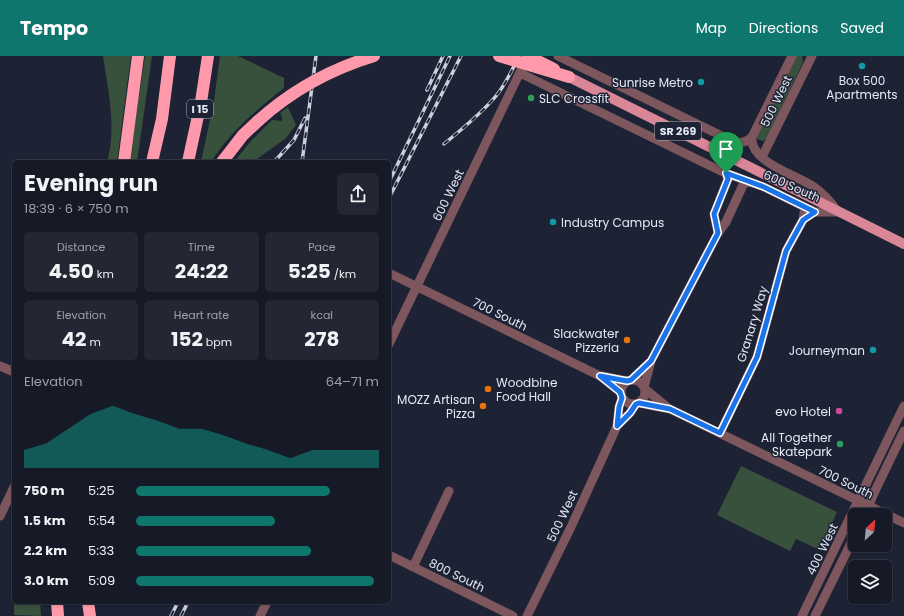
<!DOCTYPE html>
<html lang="en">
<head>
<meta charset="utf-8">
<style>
	:root { --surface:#161a27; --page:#232733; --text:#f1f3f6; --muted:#9ea1a7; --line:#353844; --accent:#0f766e }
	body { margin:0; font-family:Poppins,sans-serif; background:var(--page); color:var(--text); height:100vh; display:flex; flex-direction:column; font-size:15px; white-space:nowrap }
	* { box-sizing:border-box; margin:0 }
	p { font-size:13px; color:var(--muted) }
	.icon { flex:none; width:22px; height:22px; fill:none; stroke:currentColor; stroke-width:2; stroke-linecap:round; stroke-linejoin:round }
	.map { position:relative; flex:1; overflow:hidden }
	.sheet { position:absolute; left:12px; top:104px; width:379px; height:444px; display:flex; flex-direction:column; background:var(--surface); border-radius:6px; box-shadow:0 1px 3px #0004,0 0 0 1px var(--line) }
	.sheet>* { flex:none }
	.needle { width:26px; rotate:26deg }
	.buttons { position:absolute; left:848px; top:452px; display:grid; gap:8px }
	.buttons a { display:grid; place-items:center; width:44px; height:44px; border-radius:6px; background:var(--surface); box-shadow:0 1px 3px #0004,0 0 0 1px var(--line); font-size:20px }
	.pin { position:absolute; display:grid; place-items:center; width:34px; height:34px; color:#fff; margin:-41px -17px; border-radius:50% 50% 50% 0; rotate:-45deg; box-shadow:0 0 4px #0007 }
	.pin .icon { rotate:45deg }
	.round { display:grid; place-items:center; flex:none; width:42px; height:42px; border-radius:6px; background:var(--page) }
	.headline { display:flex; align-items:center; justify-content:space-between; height:68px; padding:0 12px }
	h1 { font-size:22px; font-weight:700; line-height:30px }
	.figures { display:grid; grid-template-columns:repeat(3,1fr); gap:6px; height:68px; padding:4px 12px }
	.figures div { display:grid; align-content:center; border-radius:6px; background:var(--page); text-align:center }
	.figures b { font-size:20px; font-weight:700 }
	.figures small { font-size:11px; font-weight:400 }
	.figures p { font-size:11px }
	.chart { height:112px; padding:8px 12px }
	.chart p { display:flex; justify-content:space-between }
	.chart svg { width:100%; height:72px; margin-top:4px; fill:var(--accent); opacity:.7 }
	ul { padding:0 12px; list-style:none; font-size:13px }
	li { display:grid; grid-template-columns:64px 48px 1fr; align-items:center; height:30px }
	li i { height:10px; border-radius:5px; background:var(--accent) }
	header { display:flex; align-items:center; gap:24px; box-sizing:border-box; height:56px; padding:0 20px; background:var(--accent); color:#fff }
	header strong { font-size:19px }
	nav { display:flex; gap:22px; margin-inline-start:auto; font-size:14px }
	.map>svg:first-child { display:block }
</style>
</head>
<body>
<header>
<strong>Tempo</strong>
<nav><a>Map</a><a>Directions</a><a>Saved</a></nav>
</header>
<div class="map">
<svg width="904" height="560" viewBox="0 0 904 560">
	<rect width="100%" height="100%" fill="#1d2334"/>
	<path fill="#38513c" d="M 103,0 L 131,0 L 117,106 L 107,106 C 117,71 108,35 103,0 Z
		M 145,0 L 152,0 L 137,106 L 129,106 Z
		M 220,0 L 238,0 L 284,22 L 284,32 C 256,54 230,76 211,106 L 201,106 L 214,45 Z
		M 795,0 L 802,0 L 803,6 L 767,82 L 763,85 L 757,83 L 756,81 Z
		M 288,51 L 296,69 L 286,82 L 253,106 L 234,106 L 250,86 L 272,64 L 282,65 L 282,61 L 280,57 Z
		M 741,410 L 837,456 L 820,494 L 796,483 L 790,495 L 717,459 Z
		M 14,546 L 40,546 L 41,560 L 14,559 Z"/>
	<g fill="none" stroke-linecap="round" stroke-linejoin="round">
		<path stroke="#7e565d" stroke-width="9" d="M 558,0 L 732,85 C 740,88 746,87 752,81 L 792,0
			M 520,17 L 725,117 L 764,131 L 815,156 L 838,156 C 831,146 824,138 814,131 C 797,119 749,106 752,81
			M 762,101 L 812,0
			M 718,177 L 714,158 L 728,123 L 725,117
			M 389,217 L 600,320 L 620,336
			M 389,288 L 522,12
			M 0,310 L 14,316
			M 602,320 L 627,325
			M621 336a12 12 0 1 1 24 0a12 12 0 1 1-24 0Z
			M 631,324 L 651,305
			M 644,331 L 651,305 L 718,177 L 726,166 L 743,129 L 746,126
			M 645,333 L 667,351
			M 639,347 L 670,353 L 904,467
			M 617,370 L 630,357 L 636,348
			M 720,377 L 757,301 L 786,195 L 803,164 L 804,157 L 806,152
			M 865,459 L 874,437 L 904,375
			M 0,460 L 14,431
			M 389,499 L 513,560
			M 413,511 L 449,435
			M 260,560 L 267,546
			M 527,560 L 571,471 L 617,370 L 619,351 L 622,342
			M 802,560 L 904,350
			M 815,560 L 855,479"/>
		<path stroke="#d98696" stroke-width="10" d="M 569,21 L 904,188"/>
		<path stroke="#fe99ac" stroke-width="12" d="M 528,0 L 554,13
			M 124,106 L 138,0
			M 152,106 L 162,63 L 170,0
			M 188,106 L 201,46 L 208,0
			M 222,106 L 243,79 L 258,65
			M 57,546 L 58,560
			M 88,546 L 90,560"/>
		<g stroke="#ccd0dd" stroke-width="3.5">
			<path id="rail" d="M 427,34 L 443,0
				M 444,88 C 462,73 481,58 496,40 C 506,28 512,14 519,0
				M 274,106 L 294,84 L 305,62
				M 302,106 L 316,0
				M 389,126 L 450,0
				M 389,142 L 461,0
				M 171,560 L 178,546
				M 181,560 L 188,546"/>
		</g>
		<use href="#rail" stroke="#1d2334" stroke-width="2" stroke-dasharray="6" stroke-linecap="butt"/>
		<path stroke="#fe99ac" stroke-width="12" d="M 499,0 L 569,21
			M 258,65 C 290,36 331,13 374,0"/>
	</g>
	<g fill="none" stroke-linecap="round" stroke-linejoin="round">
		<g stroke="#fff" stroke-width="8">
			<path id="route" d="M 726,117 L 764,131 L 815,156 L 803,164 L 786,195 L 757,301 L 720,377 L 670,353 L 639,347 L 636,348 L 630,357 L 617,370 L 619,351 L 622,342 L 620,336 L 600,320 L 627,325 L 631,324 L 651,305 L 718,177 L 714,158 L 728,123 Z"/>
		</g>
		<use href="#route" stroke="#1a73e8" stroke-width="5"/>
	</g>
	<g fill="#0f9aa8" stroke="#1d2334" stroke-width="1.5">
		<circle cx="862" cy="10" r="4"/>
		<circle cx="701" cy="26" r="4"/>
		<circle cx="553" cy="166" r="4"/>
		<circle cx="873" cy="294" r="4"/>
	</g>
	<g fill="#2e9e5b" stroke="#1d2334" stroke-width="1.5">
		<circle cx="531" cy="42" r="4"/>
		<circle cx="840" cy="388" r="4"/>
	</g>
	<g fill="#e8710a" stroke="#1d2334" stroke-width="1.5">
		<circle cx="627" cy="284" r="4"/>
		<circle cx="488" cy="333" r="4"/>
		<circle cx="483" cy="350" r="4"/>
	</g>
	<circle fill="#d1479c" stroke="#1d2334" stroke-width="1.5" cx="839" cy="355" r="4"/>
	<g text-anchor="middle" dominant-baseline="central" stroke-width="3" stroke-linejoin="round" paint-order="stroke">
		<g fill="#1d2334" stroke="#a8adba" stroke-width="1">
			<rect x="187" y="44" width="26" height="18" rx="3"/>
			<rect x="655" y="66" width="46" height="18" rx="3"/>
		</g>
		<g font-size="11" font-weight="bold" fill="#e4e8f4">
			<text x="200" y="53">I 15</text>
			<text x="678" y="75">SR 269</text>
		</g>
		<g font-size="12" fill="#e4e8f4" stroke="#1d2334" text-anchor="end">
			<text x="862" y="24" text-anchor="middle">Box 500<tspan x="862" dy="14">Apartments</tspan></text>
			<text x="693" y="26">Sunrise Metro</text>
			<text x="539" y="42" text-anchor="start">SLC Crossfit</text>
			<text x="561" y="166" text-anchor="start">Industry Campus</text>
			<text x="619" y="277">Slackwater<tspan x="619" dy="14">Pizzeria</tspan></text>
			<text x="865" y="294">Journeyman</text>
			<text x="496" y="326" text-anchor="start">Woodbine<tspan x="496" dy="14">Food Hall</tspan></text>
			<text x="475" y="343">MOZZ Artisan<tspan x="475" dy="14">Pizza</tspan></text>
			<text x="831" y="355">evo Hotel</text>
			<text x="832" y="381">All Together<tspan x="832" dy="14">Skatepark</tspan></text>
		</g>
		<g font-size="12" fill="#e4e8f4" stroke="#1d2334">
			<text transform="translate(776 45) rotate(-64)">500 West</text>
			<text transform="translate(792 130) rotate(24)">600 South</text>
			<text transform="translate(448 139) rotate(-64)">600 West</text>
			<text transform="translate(500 258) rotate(26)">700 South</text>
			<text transform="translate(752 268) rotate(-73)">Granary Way</text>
			<text transform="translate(846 426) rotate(26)">700 South</text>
			<text transform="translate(562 460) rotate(-65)">500 West</text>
			<text transform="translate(822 493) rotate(-64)">400 West</text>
			<text transform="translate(457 519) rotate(26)">800 South</text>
		</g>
	</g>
</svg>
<div class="buttons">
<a><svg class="needle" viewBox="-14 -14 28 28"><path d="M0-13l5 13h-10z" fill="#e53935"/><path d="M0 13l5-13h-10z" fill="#9ea1a7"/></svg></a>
<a><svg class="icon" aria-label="layers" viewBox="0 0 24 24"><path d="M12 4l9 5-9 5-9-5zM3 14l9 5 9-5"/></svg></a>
</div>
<div class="pin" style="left:726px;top:117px;background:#1e9e55"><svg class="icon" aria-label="arrive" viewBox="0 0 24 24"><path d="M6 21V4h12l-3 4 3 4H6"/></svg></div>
<section class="sheet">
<div class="headline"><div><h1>Evening run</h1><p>18:39 · 6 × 750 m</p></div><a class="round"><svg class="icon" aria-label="share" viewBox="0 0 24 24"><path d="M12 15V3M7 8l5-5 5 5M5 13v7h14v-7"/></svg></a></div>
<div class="figures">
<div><p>Distance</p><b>4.50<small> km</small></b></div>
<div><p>Time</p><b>24:22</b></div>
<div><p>Pace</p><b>5:25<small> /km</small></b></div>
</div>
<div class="figures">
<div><p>Elevation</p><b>42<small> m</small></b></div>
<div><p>Heart rate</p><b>152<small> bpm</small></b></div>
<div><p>kcal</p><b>278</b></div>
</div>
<div class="chart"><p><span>Elevation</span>64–71 m</p>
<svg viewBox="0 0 160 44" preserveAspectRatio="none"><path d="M0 44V33L10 29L20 20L30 11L40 6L50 11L60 15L70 20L80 20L90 24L100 29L110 33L120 38L130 33L140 33L150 33L160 33V44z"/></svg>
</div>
<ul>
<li><b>750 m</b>5:25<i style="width:80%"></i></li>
<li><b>1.5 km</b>5:54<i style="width:57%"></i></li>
<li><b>2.2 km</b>5:33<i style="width:72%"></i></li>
<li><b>3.0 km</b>5:09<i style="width:98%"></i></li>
</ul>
</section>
</div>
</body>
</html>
